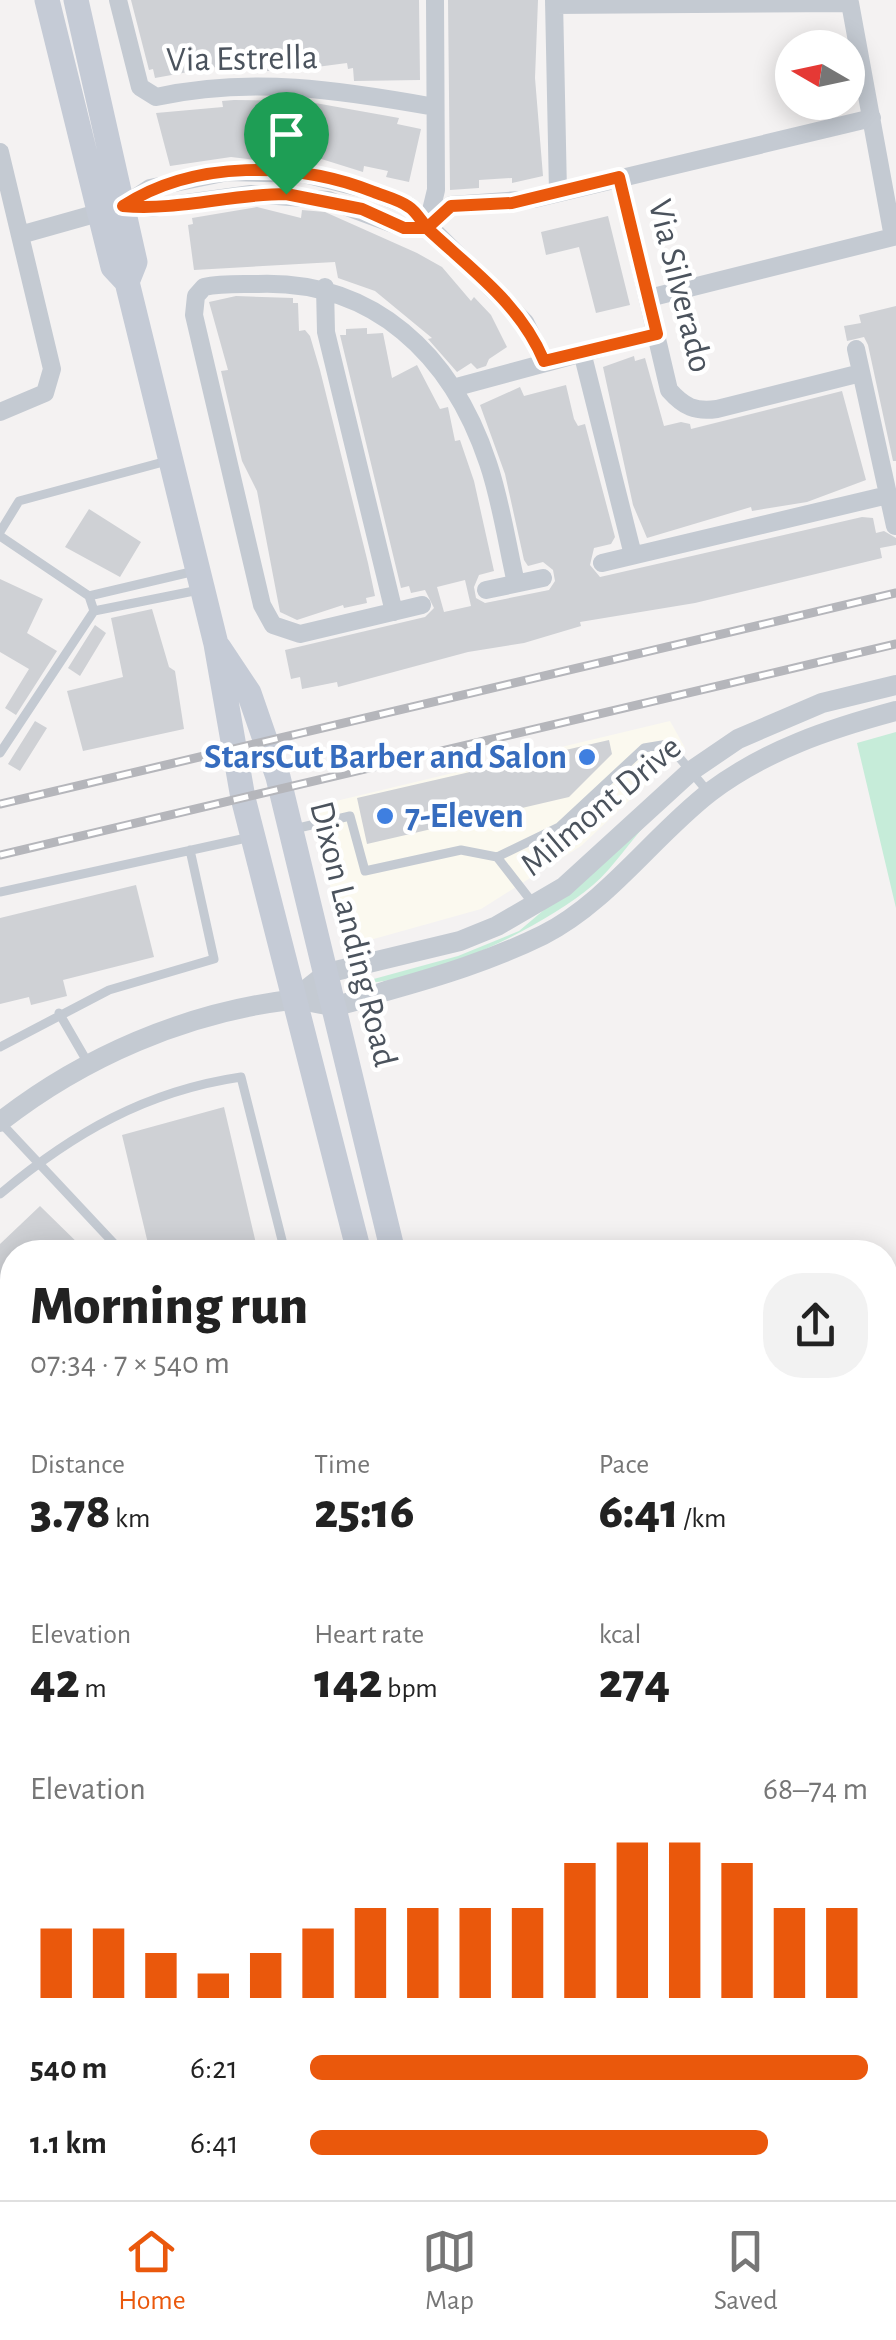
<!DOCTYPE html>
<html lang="en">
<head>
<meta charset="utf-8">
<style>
	:root { --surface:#fff; --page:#f2f2f2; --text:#222; --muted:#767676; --line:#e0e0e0; --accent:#ea580c }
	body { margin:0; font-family:"Alegreya Sans",sans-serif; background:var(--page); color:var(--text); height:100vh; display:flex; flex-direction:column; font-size:38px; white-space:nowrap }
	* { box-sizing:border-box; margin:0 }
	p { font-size:32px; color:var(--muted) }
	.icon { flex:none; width:55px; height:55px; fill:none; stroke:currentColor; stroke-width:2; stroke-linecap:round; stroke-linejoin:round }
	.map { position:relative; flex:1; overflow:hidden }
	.panel { position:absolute; left:0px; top:1240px; width:898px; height:960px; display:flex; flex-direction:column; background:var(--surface); border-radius:40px 40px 0 0; box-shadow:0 5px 25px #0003 }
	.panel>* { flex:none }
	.needle { width:65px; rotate:279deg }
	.tools { position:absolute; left:775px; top:30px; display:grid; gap:20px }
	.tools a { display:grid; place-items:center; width:90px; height:90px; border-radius:50%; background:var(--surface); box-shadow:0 5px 25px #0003; font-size:50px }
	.pin { position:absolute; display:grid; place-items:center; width:85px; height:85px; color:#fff; margin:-102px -42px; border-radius:50% 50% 50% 0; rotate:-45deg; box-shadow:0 0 10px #0007 }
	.pin .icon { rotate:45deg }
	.round { display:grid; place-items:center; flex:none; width:105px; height:105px; border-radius:40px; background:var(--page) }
	.summary { display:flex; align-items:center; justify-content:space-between; height:170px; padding:0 30px }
	h1 { font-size:55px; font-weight:800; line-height:75px }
	.metrics { display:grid; grid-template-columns:repeat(3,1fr); gap:15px; height:170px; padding:10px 30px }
	.metrics div { display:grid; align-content:center }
	.metrics b { font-size:50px; font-weight:800 }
	.metrics small { font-size:28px; font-weight:400 }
	.metrics p { font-size:28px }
	.chart { height:280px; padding:20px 30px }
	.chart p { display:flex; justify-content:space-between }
	.chart svg { width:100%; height:180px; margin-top:10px; stroke:var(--accent); stroke-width:6 }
	ul { padding:0 30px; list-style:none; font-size:32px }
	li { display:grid; grid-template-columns:160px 120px 1fr; align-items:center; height:75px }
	li i { height:25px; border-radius:12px; background:var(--accent) }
	.tabs { display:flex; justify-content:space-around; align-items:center; height:140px; border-top:2px solid var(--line); background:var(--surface); font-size:28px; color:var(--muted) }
	.tabs a { display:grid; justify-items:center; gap:5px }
	.tabs .selected { color:var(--accent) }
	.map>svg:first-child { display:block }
</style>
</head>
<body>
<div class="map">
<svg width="896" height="2200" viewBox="0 0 896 2200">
	<rect width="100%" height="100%" fill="#f4f2f2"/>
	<path fill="#fbf9ef" d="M 670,721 L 685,748 L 581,846 L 481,909 L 345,947 L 311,807 Z"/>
	<path fill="#c6ecd9" d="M 896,732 L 896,908 L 857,743 Z
		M 649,821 C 630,841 614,867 593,885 C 541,929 427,983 359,983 L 458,956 L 519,931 Z"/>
	<path fill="#98cae4" d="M 885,2007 L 896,2008 L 893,2185 L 885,2185 Z"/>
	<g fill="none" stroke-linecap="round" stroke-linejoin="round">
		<path stroke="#98cae4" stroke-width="5" d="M 885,1700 L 896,1692
			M 0,1851 L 12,1845"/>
	</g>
	<path fill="#cfd1d5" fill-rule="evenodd" d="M 131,0 L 419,0 L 420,80 L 354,81 L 353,68 L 348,69 L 347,63 L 286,71 L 227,71 L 227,65 L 155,78 L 153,69 L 149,70 Z
		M 448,0 L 538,0 L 535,78 L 543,176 L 512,183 L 512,178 L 479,180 L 479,188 L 450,190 Z
		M 234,100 L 304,101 L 399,118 L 397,124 L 421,129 L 409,182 L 386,177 L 388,171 L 364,166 L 363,172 L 299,152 L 257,156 L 257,160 L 231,157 L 170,166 L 156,113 L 223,107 L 222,101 Z
		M 257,207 L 301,218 L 302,210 L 325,212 L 417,253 L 442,267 L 471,301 L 474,297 L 491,315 L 507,347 L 489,359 L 486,366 L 477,369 L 471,363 L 457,372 L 428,339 L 432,338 L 375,291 L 338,278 L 335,262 L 194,270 L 188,225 L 193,224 L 192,218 Z
		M 608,216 L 630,305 L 596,313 L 579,247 L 546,255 L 541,232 Z
		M 236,296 L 293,298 L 293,303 L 298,303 L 299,331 L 305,330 L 310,336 L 320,370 L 368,563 L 375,596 L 366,598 L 367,603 L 344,608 L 343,605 L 297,620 L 280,612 L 257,491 L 242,461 L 221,371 L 228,370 L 209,302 Z
		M 896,306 L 896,461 L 893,461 L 868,345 L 864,337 L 847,341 L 844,326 L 861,323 L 859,315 Z
		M 367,328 L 367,334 L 383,333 L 392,378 L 417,365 L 440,409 L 448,407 L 455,441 L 460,440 L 474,481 L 494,571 L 479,575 L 474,587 L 476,598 L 485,603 L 549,590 L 555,581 L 553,570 L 543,562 L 528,566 L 524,560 L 505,474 L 480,405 L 520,387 L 524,396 L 566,385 L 574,419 L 578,426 L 585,424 L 615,537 L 611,544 L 594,548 L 590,565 L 600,577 L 862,517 L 873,518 L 876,533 L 884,531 L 896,538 L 896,545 L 880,548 L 882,558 L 695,603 L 580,622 L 581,626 L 524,643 L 468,652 L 338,687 L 337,682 L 302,689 L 300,677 L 291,679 L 285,650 L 425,617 L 434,608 L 425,590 L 411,593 L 409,586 L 401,588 L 340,335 L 346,335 L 346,329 ZM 465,580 L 471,606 L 444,612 L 437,587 Z
		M 634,356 L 635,361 L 645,358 L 664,426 L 681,422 L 690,424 L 691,429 L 842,391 L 866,480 L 807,502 L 752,511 L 751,507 L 647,538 L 633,505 L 603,367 Z
		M 89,509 L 141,542 L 120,577 L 65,547 Z
		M 0,579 L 43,599 L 27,633 L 57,651 L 16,715 L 5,708 L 29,669 L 0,652 Z
		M 152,609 L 169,667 L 175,671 L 184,729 L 83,751 L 67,691 L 123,677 L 111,618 Z
		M 95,625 L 106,633 L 80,676 L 68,668 Z
		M 35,721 L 47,728 L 20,771 L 8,764 Z
		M 609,740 L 612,754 L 569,797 L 367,844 L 357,798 Z
		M 136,885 L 154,957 L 63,980 L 67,996 L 31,1005 L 29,997 L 0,1004 L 0,918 Z
		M 224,1107 L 258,1252 L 150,1252 L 122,1135 Z
		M 40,1206 L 87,1252 L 12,1252 L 12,1379 L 0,1370 L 0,1244 Z"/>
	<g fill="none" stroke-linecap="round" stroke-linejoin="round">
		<path stroke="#81c7ad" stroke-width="2.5" stroke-dasharray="8 5" stroke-linecap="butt" d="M 893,1836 L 896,1874"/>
		<path stroke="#c4cad2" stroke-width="9" d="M 0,532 L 19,501 L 167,461
			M 0,536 L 89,596 L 94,611 L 0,753
			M 89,596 L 195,571
			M 94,611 L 199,590
			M 294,829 L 350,816 L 365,871 L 461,850 L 497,857 L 559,827 L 644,748 L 668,744 L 709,793
			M 497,857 L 532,902
			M 0,892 L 251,837
			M 59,1013 L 88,1063
			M 0,1047 L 109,990 L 214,959 L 190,850
			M 2,1124 L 122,1252
			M 0,1194 C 73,1133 146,1091 241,1077 L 285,1252
			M 0,1435 L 12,1437
			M 885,1740 L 896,1733"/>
		<path stroke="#c4cad2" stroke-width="18" d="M 118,0 L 140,87 L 156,97 C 251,76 340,90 435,107
			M 554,0 L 558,192
			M 554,5 L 850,3 L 893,237 L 649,298
			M 0,152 L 52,369 L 45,393 L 0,412
			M 619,177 L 669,390 C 684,407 695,412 717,409 L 861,373
			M 123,206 L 150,188 L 228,172 L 304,174 L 365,189 L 409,206 L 525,322 L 544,361
			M 427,227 L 436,190 L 435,0
			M 427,228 L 451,205 L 534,199 L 872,118
			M 20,235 L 123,206 L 151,208 L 251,194 L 328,200 L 404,228 L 427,228
			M 325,287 L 326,332 L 394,612
			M 856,349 L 895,526
			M 582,352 L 633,555
			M 453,388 L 657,333
			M 602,563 L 888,495
			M 486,590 L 543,578
			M 422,605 L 300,634 L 273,625 L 262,605 L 194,315 L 196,296 L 204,287 C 221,283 240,284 258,284 C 374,280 452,355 488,463 C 501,501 507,544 516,583
			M 885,1820 L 896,1819"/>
		<path stroke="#c4cad2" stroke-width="20" d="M 294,999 L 327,973 L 460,941 L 497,926 L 564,887 L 691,771 L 738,739 L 822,703 L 896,685
			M 0,1122 C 83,1057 185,1013 290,1000 C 305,998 320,1006 335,1005 C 352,1004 370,996 386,991 C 440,976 492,960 543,935 C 608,902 653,836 710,792 C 766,750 829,729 896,711"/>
		<path stroke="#c5cbd6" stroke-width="25" d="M 47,0 L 113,267 L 127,282 L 216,644 L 243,798 L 359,1252
			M 76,0 L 135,262 L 127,282
			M 219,648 L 249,693 L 278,777 L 393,1252
			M 471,2200 L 472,2188
			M 498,2200 L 499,2188"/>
		<path stroke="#a2aec4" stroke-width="28" d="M 885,1906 L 896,1905
			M 885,1936 L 896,1935"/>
		<path stroke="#8f9fbb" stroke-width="30" d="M 232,2188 L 242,2200
			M 60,2200 L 80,2188"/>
		<g stroke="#b5b6bb" stroke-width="9">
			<path id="rail" d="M 0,804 L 896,593
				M 0,855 L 896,644"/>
		</g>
		<use href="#rail" stroke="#fff" stroke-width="5" stroke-dasharray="15" stroke-linecap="butt"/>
	</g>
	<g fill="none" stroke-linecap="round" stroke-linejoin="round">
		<g stroke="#fff" stroke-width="20">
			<path id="route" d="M 286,194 C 231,194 178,211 123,206 C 193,160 297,161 374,192 C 384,196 400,200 409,207 C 417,212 422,223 429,230 C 473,271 520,304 544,361 L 657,334 L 619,177 L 512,203 L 451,206 L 427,228 L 404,228 L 362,209 L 286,194"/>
		</g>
		<use href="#route" stroke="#ea580c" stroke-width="12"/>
	</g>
	<g fill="#3f7fe0" stroke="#fff" stroke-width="4">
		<circle cx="587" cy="757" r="10"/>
		<circle cx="385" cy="816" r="10"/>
	</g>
	<g text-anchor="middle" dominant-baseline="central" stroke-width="9" stroke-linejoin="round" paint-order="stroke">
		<g font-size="35" fill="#4b535d" stroke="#fff">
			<text transform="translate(242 59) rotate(-1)">Via Estrella</text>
			<text transform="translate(680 286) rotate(76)">Via Silverado</text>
			<text transform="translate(601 806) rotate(-40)">Milmont Drive</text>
			<text transform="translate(353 934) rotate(76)">Dixon Landing Road</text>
		</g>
		<g font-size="35" font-weight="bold" fill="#366cbe" stroke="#fff" text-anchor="end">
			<text x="567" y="757">StarsCut Barber and Salon</text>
			<text x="405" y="816" text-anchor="start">7-Eleven</text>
		</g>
	</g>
</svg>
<div class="tools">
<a><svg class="needle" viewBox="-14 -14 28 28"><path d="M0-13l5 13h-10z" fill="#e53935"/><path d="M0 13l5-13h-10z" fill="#767676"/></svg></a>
</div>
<div class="pin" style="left:286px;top:194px;background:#1e9e55"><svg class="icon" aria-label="arrive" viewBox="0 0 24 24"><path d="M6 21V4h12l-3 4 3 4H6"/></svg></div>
<section class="panel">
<div class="summary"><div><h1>Morning run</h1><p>07:34 · 7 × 540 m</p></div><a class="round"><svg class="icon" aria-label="share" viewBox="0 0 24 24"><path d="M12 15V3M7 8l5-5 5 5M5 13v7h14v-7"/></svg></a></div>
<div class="metrics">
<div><p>Distance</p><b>3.78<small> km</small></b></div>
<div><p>Time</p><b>25:16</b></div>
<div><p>Pace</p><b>6:41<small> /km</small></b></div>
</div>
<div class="metrics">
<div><p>Elevation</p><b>42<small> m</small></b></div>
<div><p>Heart rate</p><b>142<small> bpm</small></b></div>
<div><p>kcal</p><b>274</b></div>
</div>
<div class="chart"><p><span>Elevation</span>68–74 m</p>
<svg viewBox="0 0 160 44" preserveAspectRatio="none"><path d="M5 44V27M15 44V27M25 44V33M35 44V38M45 44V33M55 44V27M65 44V22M75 44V22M85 44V22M95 44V22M105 44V11M115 44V6M125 44V6M135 44V11M145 44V22M155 44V22"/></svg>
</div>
<ul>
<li><b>540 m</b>6:21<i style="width:100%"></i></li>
<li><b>1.1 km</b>6:41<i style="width:82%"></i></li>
</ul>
</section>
</div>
<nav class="tabs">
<a class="selected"><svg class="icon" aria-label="home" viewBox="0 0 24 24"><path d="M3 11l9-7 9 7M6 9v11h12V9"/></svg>Home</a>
<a><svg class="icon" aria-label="map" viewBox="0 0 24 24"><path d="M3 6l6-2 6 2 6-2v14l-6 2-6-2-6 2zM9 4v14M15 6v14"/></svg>Map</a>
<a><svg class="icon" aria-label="saved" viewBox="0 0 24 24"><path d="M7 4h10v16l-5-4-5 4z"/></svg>Saved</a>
</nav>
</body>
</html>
